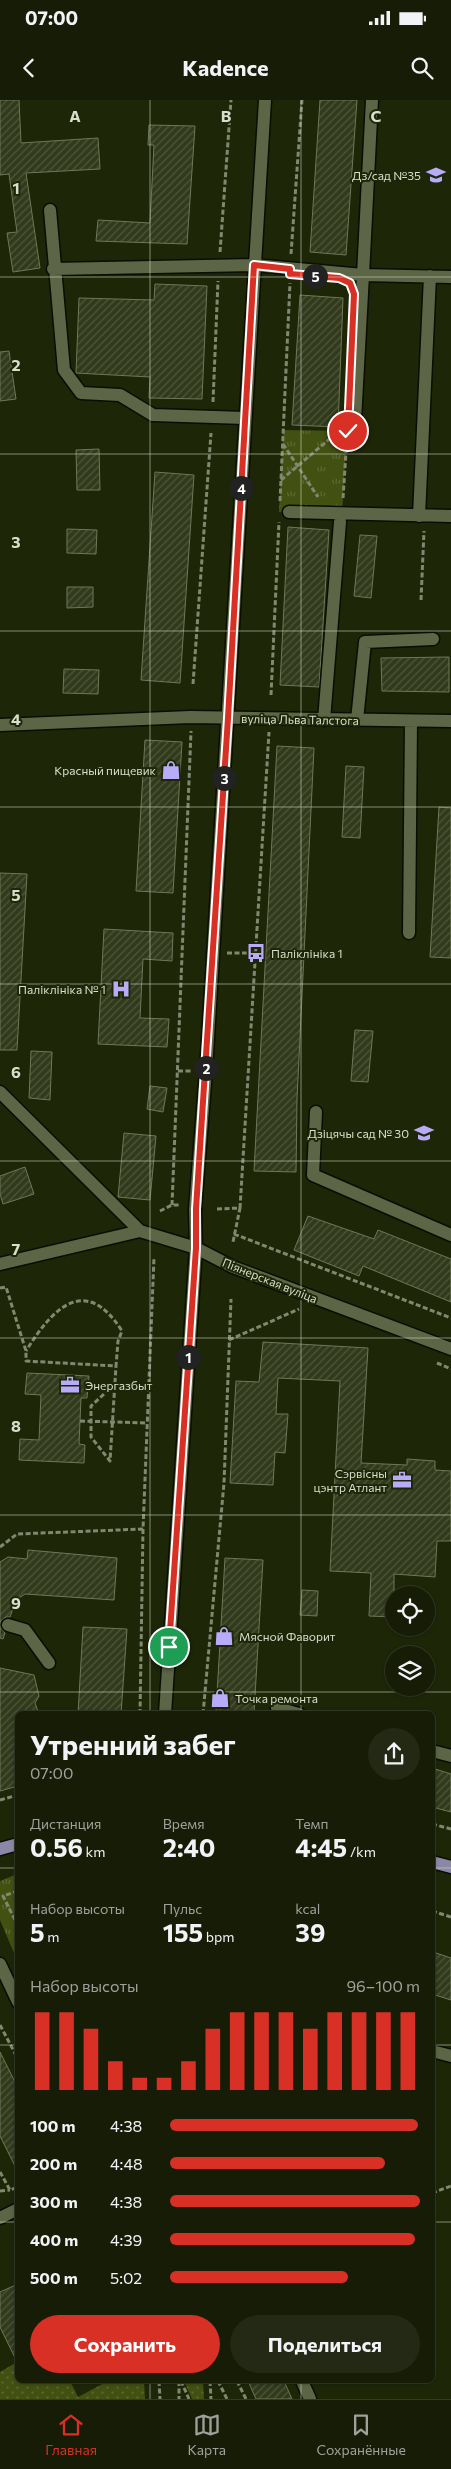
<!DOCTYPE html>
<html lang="ru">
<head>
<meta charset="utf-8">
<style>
	:root { --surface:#161c06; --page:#232914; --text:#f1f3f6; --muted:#9ea19b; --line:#353a28; --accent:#d93025 }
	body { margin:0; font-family:Commissioner,sans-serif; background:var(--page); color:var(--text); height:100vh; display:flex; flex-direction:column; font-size:19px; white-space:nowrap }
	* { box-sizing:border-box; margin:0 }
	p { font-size:16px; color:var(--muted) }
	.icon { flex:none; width:28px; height:28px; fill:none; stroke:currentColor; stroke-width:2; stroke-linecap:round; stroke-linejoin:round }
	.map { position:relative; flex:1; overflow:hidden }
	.details { position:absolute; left:15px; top:1611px; width:420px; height:672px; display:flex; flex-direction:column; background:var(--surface); border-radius:8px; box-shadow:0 1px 4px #0004,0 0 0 1px var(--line) }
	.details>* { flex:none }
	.tools { position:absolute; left:385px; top:1486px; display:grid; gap:10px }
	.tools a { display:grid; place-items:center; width:50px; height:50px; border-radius:50%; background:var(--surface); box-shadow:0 1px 4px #0004,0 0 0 1px var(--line); font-size:25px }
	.pin { position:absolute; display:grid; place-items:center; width:42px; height:42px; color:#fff; margin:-21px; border:2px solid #fff; border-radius:50%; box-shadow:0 1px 5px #0007 }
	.km { position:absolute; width:25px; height:25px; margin:-12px; border-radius:50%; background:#222; color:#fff; font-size:14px; line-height:25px; text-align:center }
	.round { display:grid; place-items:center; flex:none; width:52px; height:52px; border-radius:26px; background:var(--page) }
	.head { display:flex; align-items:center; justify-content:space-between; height:85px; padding:0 15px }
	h1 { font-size:28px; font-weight:700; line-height:38px }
	.metrics { display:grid; grid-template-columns:repeat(3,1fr); gap:8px; height:85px; padding:5px 15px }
	.metrics div { display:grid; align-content:center }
	.metrics b { font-size:25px; font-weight:700 }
	.metrics small { font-size:14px; font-weight:400 }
	.metrics p { font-size:14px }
	.chart { height:140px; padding:10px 15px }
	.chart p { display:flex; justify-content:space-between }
	.chart svg { width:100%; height:90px; margin-top:5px; stroke:var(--accent); stroke-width:6 }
	.cta { display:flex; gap:10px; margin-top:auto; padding:10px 15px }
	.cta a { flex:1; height:58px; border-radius:30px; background:var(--accent); color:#fff; font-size:20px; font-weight:700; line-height:58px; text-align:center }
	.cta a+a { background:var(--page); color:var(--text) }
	ul { padding:0 15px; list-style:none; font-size:16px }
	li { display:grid; grid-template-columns:80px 60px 1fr; align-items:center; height:38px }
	li i { height:12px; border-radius:6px; background:var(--accent) }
	.status { display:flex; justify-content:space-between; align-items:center; height:35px; padding:0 25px; background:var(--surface); direction:ltr }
	.status svg { height:14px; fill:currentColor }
	header { display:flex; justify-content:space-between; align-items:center; height:65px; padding:0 15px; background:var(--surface); font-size:22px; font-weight:700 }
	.dock { display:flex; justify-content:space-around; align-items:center; height:70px; border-top:1px solid var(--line); background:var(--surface); font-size:14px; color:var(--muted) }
	.dock a { display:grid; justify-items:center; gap:2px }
	.dock .on { color:var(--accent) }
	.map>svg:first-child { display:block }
</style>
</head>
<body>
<div class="status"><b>07:00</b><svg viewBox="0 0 49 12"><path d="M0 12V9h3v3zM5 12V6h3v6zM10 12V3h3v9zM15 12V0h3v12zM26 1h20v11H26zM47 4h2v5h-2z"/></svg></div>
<header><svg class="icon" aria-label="back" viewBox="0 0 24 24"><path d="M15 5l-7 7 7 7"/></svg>Kadence<svg class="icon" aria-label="search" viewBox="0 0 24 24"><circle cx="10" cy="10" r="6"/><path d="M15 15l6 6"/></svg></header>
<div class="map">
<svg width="451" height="2299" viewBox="0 0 451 2299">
	<defs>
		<pattern id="grass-dots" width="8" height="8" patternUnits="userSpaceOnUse" patternTransform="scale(1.25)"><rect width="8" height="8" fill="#425012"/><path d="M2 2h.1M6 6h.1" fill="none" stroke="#5d6933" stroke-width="1.8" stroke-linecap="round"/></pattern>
		<pattern id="park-tufts" width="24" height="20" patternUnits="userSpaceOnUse" patternTransform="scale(1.25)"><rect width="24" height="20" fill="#425012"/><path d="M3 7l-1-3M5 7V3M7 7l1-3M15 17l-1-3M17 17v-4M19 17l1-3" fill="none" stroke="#5d6933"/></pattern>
		<pattern id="building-hatch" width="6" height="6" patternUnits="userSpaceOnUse" patternTransform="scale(1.25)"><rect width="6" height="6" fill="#323a1c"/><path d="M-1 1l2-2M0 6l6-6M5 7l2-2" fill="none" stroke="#4f563c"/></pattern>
	</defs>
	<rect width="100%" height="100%" fill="#1e2608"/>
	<path fill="url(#grass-dots)" d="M 17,2262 L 18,2281 L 70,2281 L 78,2297 L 108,2281 L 144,2281 L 145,2299 L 0,2299 L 0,2272 Z
		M 184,2281 L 203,2281 L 204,2299 L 192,2299 Z"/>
	<path fill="url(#park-tufts)" d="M 283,330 L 347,331 L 342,414 L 279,412 Z
		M 17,1774 L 18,1774 L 17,1860 L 0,1820 L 0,1781 Z"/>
	<path fill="url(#building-hatch)" stroke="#6e7857" d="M 0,0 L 19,0 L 21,43 L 98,38 L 100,69 L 26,73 L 40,168 L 13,172 L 7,133 L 17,132 L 9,74 L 0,75 Z
		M 320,0 L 357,0 L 346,155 L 310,152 Z
		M 149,25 L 195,26 L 187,144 L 96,141 L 98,120 L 150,123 L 154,45 L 148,45 Z
		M 155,184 L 207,186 L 202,299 L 149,298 L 150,277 L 76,273 L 79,198 L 154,200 Z
		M 300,195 L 343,198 L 338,327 L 292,325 Z
		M 9,251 L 16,299 L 0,301 L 0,252 Z
		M 99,349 L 100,390 L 77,390 L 76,350 Z
		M 155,372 L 194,375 L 180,583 L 141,580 Z
		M 288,427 L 329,430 L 319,587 L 280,585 Z
		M 67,429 L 97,430 L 96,454 L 67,453 Z
		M 360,435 L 377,436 L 371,498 L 354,496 Z
		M 67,487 L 93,487 L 93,507 L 67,508 Z
		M 449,557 L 449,592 L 382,591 L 381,558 Z
		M 64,569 L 99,570 L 98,594 L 63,593 Z
		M 145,640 L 182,642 L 173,793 L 136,791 Z
		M 277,646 L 314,648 L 297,999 L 296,1072 L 254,1071 Z
		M 346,666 L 364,667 L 360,738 L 342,737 Z
		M 439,707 L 451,708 L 451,858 L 430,857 Z
		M 0,773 L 27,774 L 17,950 L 0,950 Z
		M 104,829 L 173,833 L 172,861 L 143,859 L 140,918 L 169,919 L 167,947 L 98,944 Z
		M 355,930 L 373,931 L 368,982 L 351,981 Z
		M 31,951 L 52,952 L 50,1000 L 29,998 Z
		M 150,986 L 167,988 L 163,1012 L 147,1009 Z
		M 124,1033 L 156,1036 L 150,1100 L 118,1097 Z
		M 25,1067 L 34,1094 L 3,1104 L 0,1094 L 0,1076 Z
		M 308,1116 L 374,1139 L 378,1130 L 451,1159 L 451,1202 L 363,1166 L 359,1176 L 294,1150 Z
		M 263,1242 L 368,1248 L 361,1363 L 407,1365 L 407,1359 L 435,1361 L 435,1370 L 451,1371 L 451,1441 L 437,1441 L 435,1477 L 394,1474 L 394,1517 L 369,1516 L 371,1473 L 330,1471 L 340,1281 L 278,1278 L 276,1314 L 288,1314 L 285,1353 L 275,1352 L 273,1385 L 230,1383 L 236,1281 L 259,1282 Z
		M 27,1273 L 89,1276 L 87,1298 L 81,1298 L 79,1344 L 85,1345 L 84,1363 L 19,1360 L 20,1339 L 39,1340 L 41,1295 L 25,1294 Z
		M 28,1450 L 117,1458 L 114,1500 L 25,1494 L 16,1500 L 10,1517 L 6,1517 L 0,1522 L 0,1527 L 5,1533 L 3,1539 L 0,1538 L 0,1462 L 8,1457 L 27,1459 Z
		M 225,1458 L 263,1460 L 254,1613 L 216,1611 Z
		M 302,1490 L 318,1491 L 317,1516 L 300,1515 Z
		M 83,1527 L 127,1529 L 121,1614 L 78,1614 Z
		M 0,1568 L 34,1575 L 39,1596 L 35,1603 L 39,1614 L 18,1614 L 18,1686 L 0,1691 Z
		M 432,1668 L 451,1674 L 451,1712 L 432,1707 Z
		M 436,1853 L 451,1858 L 451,1900 L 432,1894 L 432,1863 Z
		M 0,1952 L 18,1988 L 18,2072 L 0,2036 Z
		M 18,2184 L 18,2264 L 0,2227 L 0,2192 Z
		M 248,2281 L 284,2281 L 292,2299 L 256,2299 Z"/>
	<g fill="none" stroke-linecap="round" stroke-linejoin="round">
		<g stroke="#090e00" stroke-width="15">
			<path id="minor" d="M 372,0 L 363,175 L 451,177
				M 50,110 L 64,270 L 81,293 L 120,295 L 153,315 L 245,318
				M 53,169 L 254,165 L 363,175 L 354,339
				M 289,412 L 451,416
				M 419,416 L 430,176
				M 324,620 L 340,422
				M 357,620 L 365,542 L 433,539
				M 0,625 L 190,617 L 451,621
				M 409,833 L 411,621
				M 0,992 L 140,1131
				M 316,1012 L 313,1075 L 451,1135
				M 0,1164 L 140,1131 L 196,1148 L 233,1167 L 451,1249
				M 8,1525 L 25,1530 L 49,1563
				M 277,1608 L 299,1614
				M 165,1614 L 196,1148 L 195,1109 L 206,971 L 265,0
				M 432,1651 L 451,1656
				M 0,1864 L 18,1902
				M 432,1951 L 451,1956
				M 0,2118 L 18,2109
				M 302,2281 L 310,2299"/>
		</g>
		<g stroke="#090e00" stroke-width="15">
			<path id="major" d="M 0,1749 L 18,1744
				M 432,1762 L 451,1767"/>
		</g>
		<path stroke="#818870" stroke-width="3" stroke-dasharray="5 2.5" stroke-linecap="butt" d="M 220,152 L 231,0
			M 291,154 L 302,0
			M 213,302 L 218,181
			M 283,344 L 318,397
			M 281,380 L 339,331
			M 343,398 L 346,352
			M 280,401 L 290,183
			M 421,500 L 424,431
			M 193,584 L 211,333
			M 271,595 L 279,422
			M 227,853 L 256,853
			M 178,971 L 192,971
			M 172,1105 L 191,631
			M 240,1108 L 269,632
			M 217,1109 L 240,1108 L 233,1142
			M 160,1111 L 172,1105 L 181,1105
			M 234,1134 L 451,1218
			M 0,1188 L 6,1187 L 26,1251 L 26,1261 L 116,1266 L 118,1241 L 122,1231 C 85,1173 52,1209 26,1251
			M 229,1240 L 299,1209
			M 437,1263 L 451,1269
			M 115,1284 L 91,1306 L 91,1337 L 110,1361 L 116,1266
			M 80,1321 L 147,1323
			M 0,1447 L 17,1434 L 143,1429
			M 140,1614 L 143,1429 L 154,1157
			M 203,1614 L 224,1383 L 231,1199
			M 0,1700 L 18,1695
			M 432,1724 L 451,1729
			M 18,1791 L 3,1796 L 18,1826
			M 432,1811 L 451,1817
			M 0,1925 L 18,1959
			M 0,2072 L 10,2090 L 18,2087
			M 0,2091 L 10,2090
			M 432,2093 L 451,2086
			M 159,2281 L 160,2299
			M 179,2281 L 179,2299
			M 181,2281 L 189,2299
			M 210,2281 L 211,2299
			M 218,2281 L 227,2299
			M 237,2281 L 246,2299"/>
		<use href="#minor" stroke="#5c6545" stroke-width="12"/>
		<use href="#major" stroke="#8b87a6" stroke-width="12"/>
	</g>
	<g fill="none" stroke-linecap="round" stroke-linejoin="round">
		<g stroke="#fff" stroke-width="10">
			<path id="route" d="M 169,1547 L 196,1148 L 196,1109 L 228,618 L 254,165 L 290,169 L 290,174 L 339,178 L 350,183 L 354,194 L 348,331"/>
		</g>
		<use href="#route" stroke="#d93025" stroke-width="6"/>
	</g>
	<path fill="none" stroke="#d9decc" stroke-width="1" stroke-opacity="0.55" d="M 150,0 L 150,1614M 301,0 L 301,1614M 0,177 L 451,177M 0,354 L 451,354M 0,531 L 451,531M 0,707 L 451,707M 0,884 L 451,884M 0,1061 L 451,1061M 0,1238 L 451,1238M 0,1415 L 451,1415M 0,1592 L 451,1592M 0,1768 L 18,1768M 432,1768 L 451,1768M 0,1945 L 18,1945M 432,1945 L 451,1945M 0,2122 L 18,2122M 432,2122 L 451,2122M 150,2281 L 150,2299M 301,2281 L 301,2299"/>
	<defs>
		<g id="school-bare" transform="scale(1.5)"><path d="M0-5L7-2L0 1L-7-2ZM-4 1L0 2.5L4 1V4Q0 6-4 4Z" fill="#b8abf7" stroke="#1e2608" stroke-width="2.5" paint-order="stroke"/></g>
		<g id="shop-bare" transform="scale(1.5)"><path d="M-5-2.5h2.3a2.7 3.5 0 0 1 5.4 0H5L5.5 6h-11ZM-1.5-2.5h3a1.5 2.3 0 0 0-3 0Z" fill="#b8abf7" stroke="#1e2608" stroke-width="2.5" paint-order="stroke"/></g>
		<g id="bus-bare" transform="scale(1.5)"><path d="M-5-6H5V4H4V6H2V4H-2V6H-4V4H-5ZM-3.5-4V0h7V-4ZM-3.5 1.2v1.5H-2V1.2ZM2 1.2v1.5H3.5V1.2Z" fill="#b8abf7" stroke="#1e2608" stroke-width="2.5" paint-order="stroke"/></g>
		<g id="hospital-bare" transform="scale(1.5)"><path d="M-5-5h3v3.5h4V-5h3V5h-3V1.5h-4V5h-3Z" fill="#b8abf7" stroke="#1e2608" stroke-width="2.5" paint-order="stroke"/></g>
		<g id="office-bare" transform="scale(1.5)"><path d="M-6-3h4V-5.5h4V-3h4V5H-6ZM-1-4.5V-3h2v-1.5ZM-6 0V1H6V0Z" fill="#b8abf7" stroke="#1e2608" stroke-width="2.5" paint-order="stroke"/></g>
	</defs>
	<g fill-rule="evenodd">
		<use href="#school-bare" x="436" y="75"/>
		<use href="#shop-bare" x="171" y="670"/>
		<use href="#bus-bare" x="256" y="853"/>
		<use href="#hospital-bare" x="121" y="889"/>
		<use href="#school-bare" x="424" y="1033"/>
		<use href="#office-bare" x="70" y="1285"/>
		<use href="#office-bare" x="402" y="1380"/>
		<use href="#shop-bare" x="224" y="1536"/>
		<use href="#shop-bare" x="220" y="1598"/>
	</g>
	<g text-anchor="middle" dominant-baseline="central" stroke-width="4" stroke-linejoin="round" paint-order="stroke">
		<g font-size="12" fill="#d9decc" stroke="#1e2608" text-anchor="end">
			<text x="421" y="75">Дз/сад №35</text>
			<text x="156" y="670">Красный пищевик</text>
			<text x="271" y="853" text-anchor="start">Паліклініка 1</text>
			<text x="106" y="889">Паліклініка № 1</text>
			<text x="409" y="1033">Дзіцячы сад № 30</text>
			<text x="85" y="1285" text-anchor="start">Энергазбыт</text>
			<text x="387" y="1373">Сэрвісны<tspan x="387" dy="14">цэнтр Атлант</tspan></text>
			<text x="239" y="1536" text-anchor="start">Мясной Фаворит</text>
			<text x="235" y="1598" text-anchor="start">Точка ремонта</text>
		</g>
		<g font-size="12" fill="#d9decc" stroke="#1e2608">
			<text transform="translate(300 619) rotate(1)">вуліца Льва Талстога</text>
			<text transform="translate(270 1180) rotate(22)">Піянерская вуліца</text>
		</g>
	</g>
	<g font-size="16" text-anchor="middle" font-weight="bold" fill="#d9decc" stroke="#1e2608" stroke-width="4" stroke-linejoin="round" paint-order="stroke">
		<text x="75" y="22">A</text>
		<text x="226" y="22">B</text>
		<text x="376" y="22">C</text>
		<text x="16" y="94">1</text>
		<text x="16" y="271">2</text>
		<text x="16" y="448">3</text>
		<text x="16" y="625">4</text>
		<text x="16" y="801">5</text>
		<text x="16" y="978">6</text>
		<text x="16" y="1155">7</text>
		<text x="16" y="1332">8</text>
		<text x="16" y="1509">9</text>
	</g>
</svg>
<div class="tools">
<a><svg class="icon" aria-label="locate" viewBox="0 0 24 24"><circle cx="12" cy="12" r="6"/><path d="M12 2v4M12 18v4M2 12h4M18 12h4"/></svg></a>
<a><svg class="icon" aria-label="layers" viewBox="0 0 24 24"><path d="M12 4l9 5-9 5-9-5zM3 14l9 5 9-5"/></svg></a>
</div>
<div class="pin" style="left:169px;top:1547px;background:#1e9e55"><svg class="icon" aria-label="arrive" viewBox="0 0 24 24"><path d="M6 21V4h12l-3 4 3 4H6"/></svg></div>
<div class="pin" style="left:348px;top:331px;background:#d93025"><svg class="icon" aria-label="check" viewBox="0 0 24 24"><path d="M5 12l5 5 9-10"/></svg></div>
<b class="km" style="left:188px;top:1257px">1</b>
<b class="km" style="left:206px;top:968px">2</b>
<b class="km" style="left:224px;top:678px">3</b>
<b class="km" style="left:241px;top:388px">4</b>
<b class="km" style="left:315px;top:176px">5</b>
<section class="details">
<div class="head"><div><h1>Утренний забег</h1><p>07:00</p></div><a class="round"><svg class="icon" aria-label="share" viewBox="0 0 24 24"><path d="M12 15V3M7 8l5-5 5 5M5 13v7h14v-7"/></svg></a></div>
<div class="metrics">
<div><p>Дистанция</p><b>0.56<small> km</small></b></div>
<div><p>Время</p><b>2:40</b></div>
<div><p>Темп</p><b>4:45<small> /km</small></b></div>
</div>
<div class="metrics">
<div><p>Набор высоты</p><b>5<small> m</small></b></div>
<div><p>Пульс</p><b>155<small> bpm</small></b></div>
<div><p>kcal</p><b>39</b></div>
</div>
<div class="chart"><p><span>Набор высоты</span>96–100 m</p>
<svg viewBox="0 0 160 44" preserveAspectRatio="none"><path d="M5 44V6M15 44V6M25 44V14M35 44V30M45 44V38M55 44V38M65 44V30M75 44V14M85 44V6M95 44V6M105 44V6M115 44V14M125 44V6M135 44V6M145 44V6M155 44V6"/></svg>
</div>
<ul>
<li><b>100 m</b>4:38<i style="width:99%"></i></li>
<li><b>200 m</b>4:48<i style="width:86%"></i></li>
<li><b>300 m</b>4:38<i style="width:100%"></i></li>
<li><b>400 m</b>4:39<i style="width:98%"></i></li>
<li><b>500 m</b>5:02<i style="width:71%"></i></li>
</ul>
<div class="cta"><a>Сохранить</a><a>Поделиться</a></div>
</section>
</div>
<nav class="dock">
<a class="on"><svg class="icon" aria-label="home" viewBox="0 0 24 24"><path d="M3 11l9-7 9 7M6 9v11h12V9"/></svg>Главная</a>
<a><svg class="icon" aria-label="map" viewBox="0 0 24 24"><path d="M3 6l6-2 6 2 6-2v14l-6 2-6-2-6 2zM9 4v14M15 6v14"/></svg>Карта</a>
<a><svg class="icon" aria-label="saved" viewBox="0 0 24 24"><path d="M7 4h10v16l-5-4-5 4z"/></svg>Сохранённые</a>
</nav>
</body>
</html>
